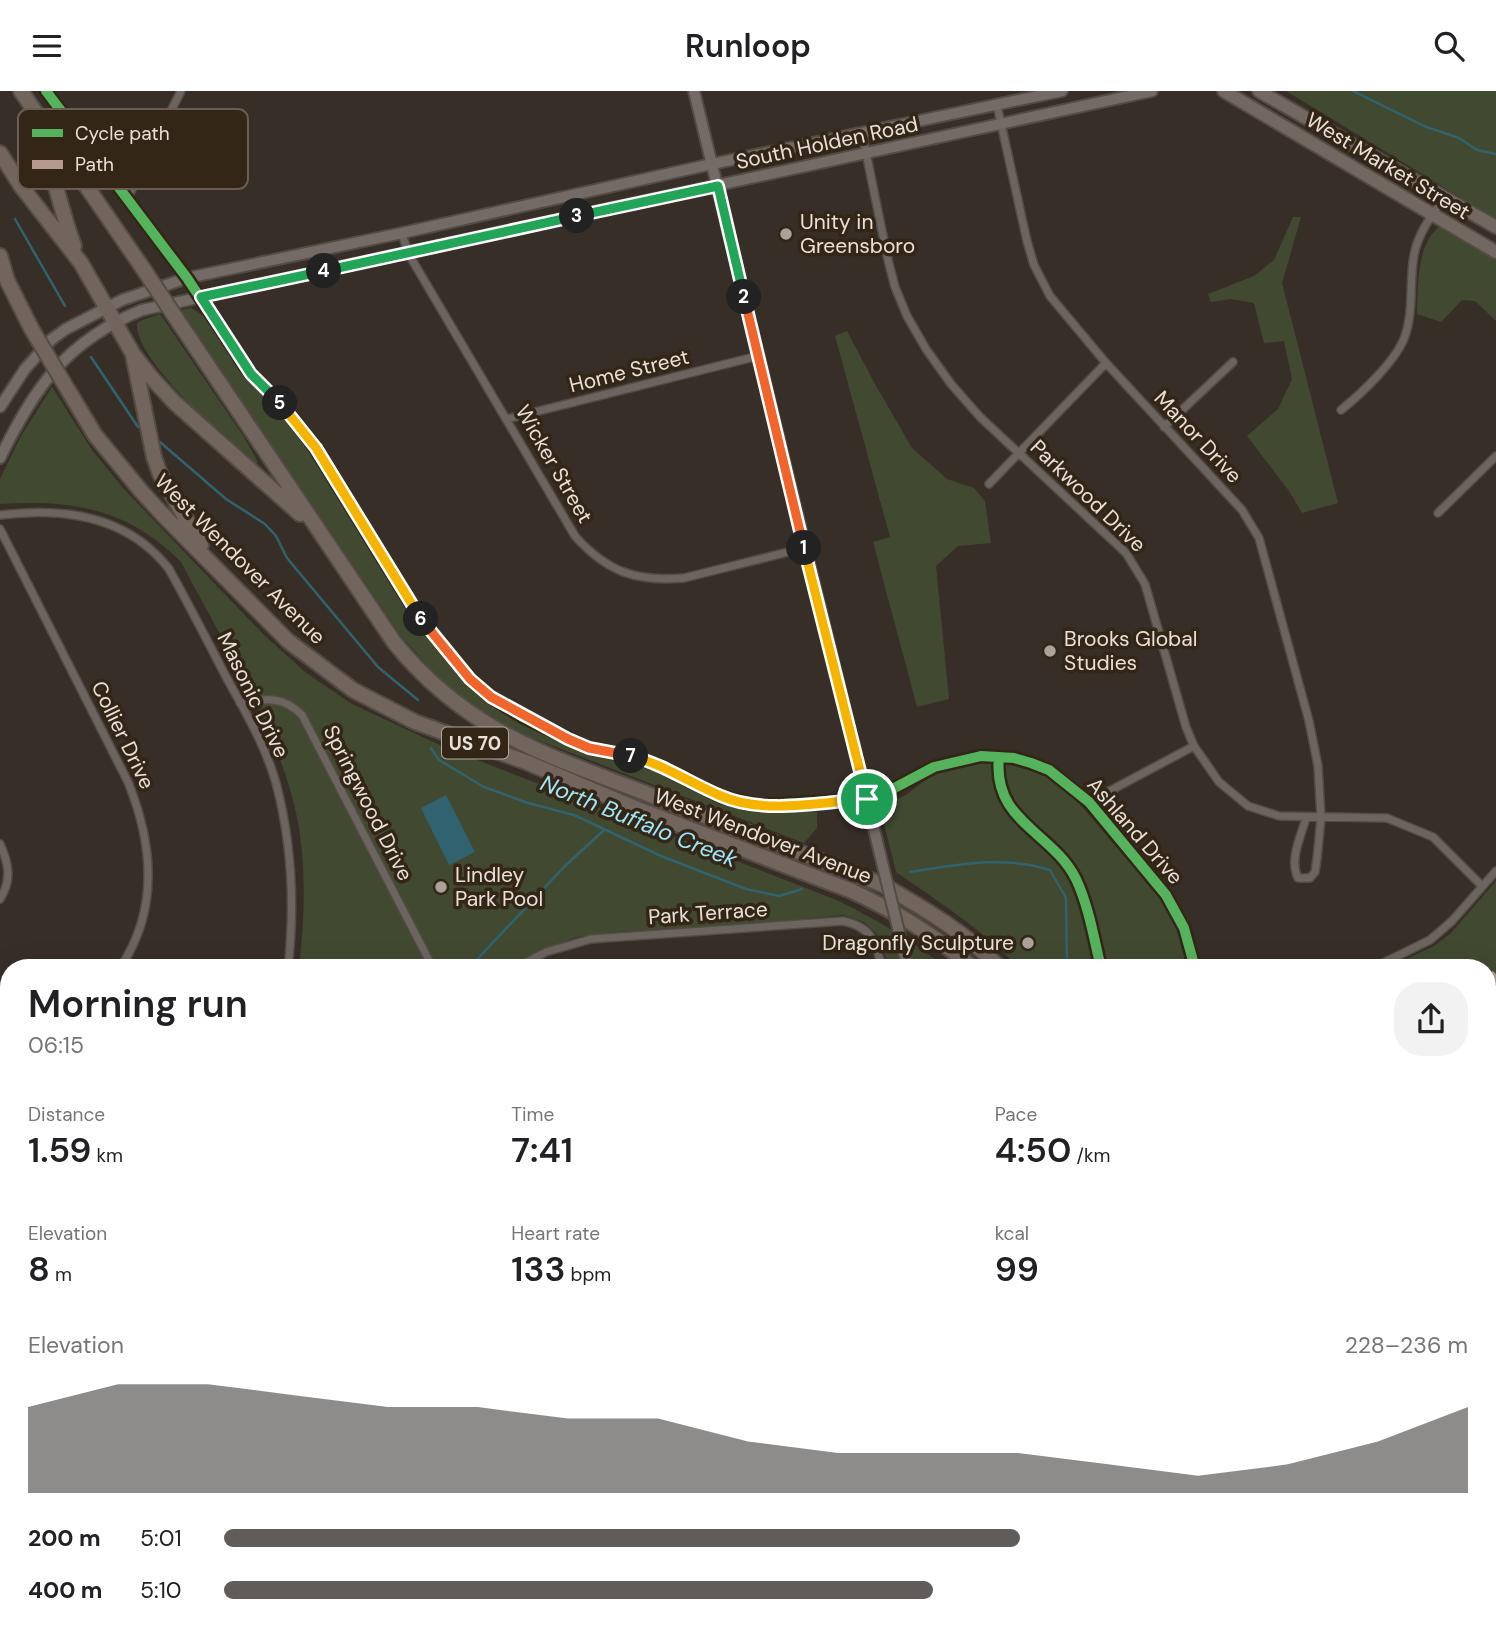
<!DOCTYPE html>
<html lang="en">
<head>
<meta charset="utf-8">
<style>
	:root { --surface:#fff; --page:#f2f2f2; --text:#202124; --muted:#757577; --accent:#5f5c59 }
	body { margin:0; font-family:"DM Sans",sans-serif; background:var(--page); color:var(--text); height:100vh; display:flex; flex-direction:column; font-size:26px; white-space:nowrap }
	* { box-sizing:border-box; margin:0 }
	p { font-size:23px; color:var(--muted) }
	.icon { flex:none; width:38px; height:38px; fill:none; stroke:currentColor; stroke-width:2; stroke-linecap:round; stroke-linejoin:round }
	.map { position:relative; flex:1; overflow:hidden }
	.side { position:absolute; left:0px; top:868px; width:1496px; height:674px; display:flex; flex-direction:column; background:var(--surface); border-radius:28px 28px 0 0; box-shadow:0 7px 28px #0002 }
	.side>* { flex:none }
	.pin { position:absolute; display:grid; place-items:center; width:60px; height:60px; color:#fff; margin:-30px; border:4px solid #fff; border-radius:50%; box-shadow:0 2px 7px #0007 }
	.km { position:absolute; width:35px; height:35px; margin:-18px; border-radius:50%; background:#222; color:#fff; font-size:19px; line-height:35px; text-align:center }
	.round { display:grid; place-items:center; flex:none; width:74px; height:74px; border-radius:28px; background:var(--page) }
	.overview { display:flex; align-items:center; justify-content:space-between; height:119px; padding:0 28px }
	h1 { font-size:38px; font-weight:600; line-height:52px }
	.metrics { display:grid; grid-template-columns:repeat(3,1fr); gap:10px; height:119px; padding:7px 28px }
	.metrics div { display:grid; align-content:center }
	.metrics b { font-size:35px; font-weight:600 }
	.metrics small { font-size:19px; font-weight:400 }
	.metrics p { font-size:19px }
	.chart { height:196px; padding:14px 28px }
	.chart p { display:flex; justify-content:space-between }
	.chart svg { width:100%; height:126px; margin-top:7px; fill:var(--accent); opacity:.7 }
	ul { padding:0 28px; list-style:none; font-size:23px }
	li { display:grid; grid-template-columns:112px 84px 1fr; align-items:center; height:52px }
	li i { height:18px; border-radius:9px; background:var(--accent) }
	header { display:flex; justify-content:space-between; align-items:center; height:91px; padding:0 28px; background:var(--surface); font-size:32px; font-weight:600 }
	.map>svg:first-child { display:block }
</style>
</head>
<body>
<header><svg class="icon" aria-label="menu" viewBox="0 0 24 24"><path d="M4 6h16M4 12h16M4 18h16"/></svg>Runloop<svg class="icon" aria-label="search" viewBox="0 0 24 24"><circle cx="10" cy="10" r="6"/><path d="M15 15l6 6"/></svg></header>
<div class="map">
<svg width="1496" height="1541" viewBox="0 0 1496 1541">
	<rect width="100%" height="100%" fill="#372f27"/>
	<path fill="#414931" d="M 1286,0 L 1496,0 L 1496,128 Z
		M 1293,126 L 1301,126 L 1282,192 L 1338,412 L 1302,422 L 1289,400 L 1247,345 L 1278,318 L 1292,288 L 1284,250 L 1264,252 L 1254,212 L 1231,208 L 1211,211 L 1208,203 L 1254,185 L 1274,169 Z
		M 1441,134 L 1496,165 L 1496,230 L 1475,210 L 1462,209 L 1441,231 L 1417,223 C 1418,194 1416,153 1441,134 Z
		M 191,217 L 205,226 L 239,280 L 281,323 L 303,352 L 398,506 L 421,537 L 445,567 L 494,615 L 528,634 L 586,660 L 633,672 L 697,697 L 728,713 L 756,720 L 817,721 L 817,737 L 804,752 L 530,646 L 501,633 L 446,595 L 401,545 L 181,219 Z
		M 160,223 L 244,346 L 258,371 L 253,376 C 227,349 135,269 137,233 L 140,230 Z
		M 847,240 L 875,293 L 912,357 L 947,388 L 974,397 L 985,410 L 991,452 L 958,455 L 936,475 L 949,608 L 917,616 L 873,451 L 890,446 L 835,245 Z
		M 52,296 L 92,359 L 123,397 L 264,544 L 305,581 L 352,613 L 444,656 L 839,810 C 877,829 913,850 946,877 L 888,877 L 881,848 L 874,840 L 864,831 L 844,824 L 749,833 L 615,841 L 577,846 L 547,857 L 509,877 L 299,877 C 305,825 307,769 295,717 C 274,630 222,550 181,471 C 128,417 72,409 0,413 L 0,388 L 21,345 Z
		M 985,669 L 1014,673 L 1042,682 L 1066,697 L 1166,814 L 1175,831 L 1189,877 L 1019,877 C 983,839 939,811 896,781 L 880,717 L 884,713 L 906,704 L 936,681 L 953,675 Z
		M 1496,790 L 1496,1276 L 1488,1270 L 1488,877 L 1387,877 L 1434,855 L 1451,842 Z"/>
	<path fill="#30636f" d="M 446,704 L 475,761 L 449,774 L 421,717 Z"/>
	<g fill="none" stroke-linecap="round" stroke-linejoin="round">
		<path stroke="#30636f" stroke-width="2.5" d="M 1353,0 L 1424,35 L 1459,47 L 1477,59 L 1496,63
			M 15,128 L 65,215
			M 91,266 L 138,336
			M 160,351 L 226,408 L 265,433 L 276,445 L 287,467 L 378,576 L 418,609
			M 431,657 L 439,669 L 484,696 L 528,712 L 574,724 L 661,765 L 746,798 L 779,805 L 802,798
			M 910,781 C 957,774 1003,764 1050,779 L 1066,807 L 1067,877
			M 469,877 L 565,775 L 604,739
			M 1488,911 L 1496,903"/>
		<path stroke="#30636f" stroke-width="16" d="M 1488,1230 L 1496,1239"/>
		<g stroke="#524c44" stroke-width="10">
			<path id="street" d="M 46,0 L 187,187 L 251,283 L 283,315 L 316,357 L 418,524 L 470,588 L 491,606 L 523,626 L 589,657 L 634,666 L 658,674 L 722,706 L 760,714 L 867,708 L 885,702 L 934,676 L 981,665 L 1014,667 L 1031,672 L 1049,679 L 1089,711 L 1166,804 L 1184,837 L 1195,877
				M 997,14 L 1027,150 L 1034,174 L 1050,205 L 1106,272 L 1242,419 L 1259,447 L 1309,630 L 1318,675 L 1321,727 L 1317,768 L 1315,781 L 1310,787 L 1298,787 C 1289,769 1301,745 1306,727
				M 862,42 L 888,169 L 895,196 L 907,225 L 926,258 L 951,293 L 980,326 L 1126,462 L 1145,493 L 1186,636 L 1194,655 L 1219,691 L 1248,715 L 1279,725 L 1387,727 L 1433,746 L 1482,795
				M 128,106 L 181,0
				M 402,142 L 408,162 L 575,445 C 607,481 636,491 684,487 L 804,457
				M 1341,319 C 1361,303 1397,269 1405,245 C 1414,219 1409,191 1414,164 C 1418,142 1432,124 1444,107
				M 507,328 L 758,265
				M 1164,336 L 1233,271
				M 989,393 L 1106,272
				M 1438,422 L 1496,365
				M 0,424 C 63,416 128,425 169,478 C 188,512 206,547 224,582 C 243,617 265,653 276,692 C 292,753 295,815 288,877
				M 0,438 L 128,691 C 153,753 159,819 120,877
				M 240,612 C 266,608 282,604 302,624 L 433,877
				M 1089,711 L 1194,655
				M 0,753 C 9,773 12,789 0,808
				M 515,877 L 546,861 L 591,848 L 843,830 C 872,836 876,851 882,877
				M 1373,877 L 1430,849 L 1452,830 L 1496,780
				M 0,1204 L 9,1201
				M 1488,1332 L 1496,1338
				M 1488,1509 L 1496,1523
				M 0,1519 L 9,1516
				M 605,1533 L 607,1541
				M 762,1533 L 763,1541
				M 1212,1533 L 1214,1541
				M 1331,1533 L 1334,1541
				M 324,1541 L 346,1533
				M 795,1541 L 828,1533"/>
		</g>
		<g stroke="#524c44" stroke-width="14">
			<path id="secondary" d="M 694,0 L 881,767
				M 0,316 L 25,278 L 52,248 L 66,238 L 122,209 L 187,187 L 402,142 L 712,73 L 1062,0
				M 0,367 C 35,296 66,250 142,219 L 1152,0
				M 904,862 L 908,877
				M 0,977 L 9,987
				M 362,1533 L 363,1541
				M 1066,1533 L 1068,1541"/>
		</g>
		<g stroke="#524c44" stroke-width="16">
			<path id="primary" d="M 1224,0 L 1496,161
				M 1259,0 L 1496,136"/>
		</g>
		<g stroke="#524c44" stroke-width="18">
			<path id="highway" d="M 21,0 L 142,176
				M 29,26 C 53,70 57,109 74,155
				M 0,62 L 21,95 L 81,172 L 133,263 L 151,286 L 174,311 L 300,423
				M 0,165 L 7,189 L 31,237
				M 180,233 L 394,551 C 465,639 544,663 645,702 C 724,733 804,762 883,794 C 925,818 966,842 1000,877
				M 133,264 L 154,366 L 160,383 L 201,454
				M 68,299 L 95,344 L 141,400 L 164,425 L 288,550 L 353,599 L 415,631 L 526,671 L 635,717 L 852,800 C 897,821 936,845 973,877
				M 1488,1289 L 1496,1295
				M 1488,1311 L 1496,1317"/>
		</g>
		<use href="#street" stroke="#6c655f" stroke-width="7"/>
		<use href="#secondary" stroke="#746b66" stroke-width="10"/>
		<use href="#primary" stroke="#736761" stroke-width="12"/>
		<use href="#highway" stroke="#72655e" stroke-width="14"/>
		<g stroke="#524c44" stroke-width="14" stroke-linecap="butt">
			<path id="secondary-bridge" d="M 881,767 L 904,862"/>
		</g>
		<g stroke="#524c44" stroke-width="18" stroke-linecap="butt">
			<path id="highway-bridge" d="M 142,176 L 180,233
				M 31,237 L 68,299"/>
		</g>
		<use href="#secondary-bridge" stroke="#746b66" stroke-width="10"/>
		<use href="#highway-bridge" stroke="#72655e" stroke-width="14"/>
		<path stroke="#b69a8f" stroke-width="9" stroke-dasharray="18 9" stroke-linecap="butt" d="M 1488,891 L 1496,883
			M 1488,1210 L 1496,1216"/>
		<g stroke="#332617" stroke-width="15">
			<path id="cycleway" d="M 46,0 L 187,187 L 251,283 L 283,315 L 316,357 L 418,524 L 470,588 L 491,606 L 523,626 L 589,657 L 634,666 L 658,674 L 722,706 L 760,714 L 867,708 L 885,702 L 934,676 L 981,665 L 1014,667 L 1031,672 L 1049,679 L 1089,711 L 1166,804 L 1184,837 L 1195,877
				M 999,666 C 992,731 1052,740 1076,788 C 1089,816 1094,848 1101,877"/>
		</g>
		<use href="#cycleway" stroke="#56b35d" stroke-width="10"/>
	</g>
	<g fill="none" stroke-linecap="round" stroke-linejoin="round">
		<g stroke="#fff" stroke-width="14">
			<path id="split-1" d="M 804,457 L 867,708"/>
		</g>
		<g stroke="#fff" stroke-width="14">
			<path id="split-2" d="M 744,206 L 804,457"/>
		</g>
		<g stroke="#fff" stroke-width="14">
			<path id="split-3" d="M 577,125 L 718,95 L 744,206"/>
		</g>
		<g stroke="#fff" stroke-width="14">
			<path id="split-4" d="M 324,180 L 577,125"/>
		</g>
		<g stroke="#fff" stroke-width="14">
			<path id="split-5" d="M 280,312 L 251,283 L 201,206 L 324,180"/>
		</g>
		<g stroke="#fff" stroke-width="14">
			<path id="split-6" d="M 280,312 L 316,357 L 421,528"/>
		</g>
		<g stroke="#fff" stroke-width="14">
			<path id="split-7" d="M 421,528 L 470,588 L 491,606 L 568,648 L 589,657 L 631,665"/>
		</g>
		<g stroke="#fff" stroke-width="14">
			<path id="split-8" d="M 631,665 C 663,673 690,692 721,705 C 765,724 821,711 867,708"/>
		</g>
		<use href="#split-1" stroke="#f5b400" stroke-width="9"/>
		<use href="#split-2" stroke="#f0652b" stroke-width="9"/>
		<use href="#split-3" stroke="#22a559" stroke-width="9"/>
		<use href="#split-4" stroke="#22a559" stroke-width="9"/>
		<use href="#split-5" stroke="#22a559" stroke-width="9"/>
		<use href="#split-6" stroke="#f5b400" stroke-width="9"/>
		<use href="#split-7" stroke="#f0652b" stroke-width="9"/>
		<use href="#split-8" stroke="#f5b400" stroke-width="9"/>
	</g>
	<g fill="#aba399" stroke="#332617" stroke-width="2.5">
		<circle cx="786" cy="143" r="7"/>
		<circle cx="1050" cy="560" r="7"/>
		<circle cx="441" cy="796" r="7"/>
		<circle cx="1028" cy="852" r="7"/>
	</g>
	<g text-anchor="middle" dominant-baseline="central" stroke-width="7" stroke-linejoin="round" paint-order="stroke">
		<rect fill="#332617" stroke="#b2a99d" stroke-width="2" x="442" y="636.5" width="66" height="31" rx="5"/>
		<g font-size="19" font-weight="bold" fill="#e9e1d7">
			<text x="475" y="652">US 70</text>
		</g>
		<g font-size="21" fill="#e9e1d7" stroke="#332617">
			<text transform="translate(827 52) rotate(-12)">South Holden Road</text>
			<text transform="translate(1388 75) rotate(31)">West Market Street</text>
			<text transform="translate(629 280) rotate(-14)">Home Street</text>
			<text transform="translate(1198 346) rotate(47)">Manor Drive</text>
			<text transform="translate(554 373) rotate(60)">Wicker Street</text>
			<text transform="translate(1088 405) rotate(44)">Parkwood Drive</text>
			<text transform="translate(240 468) rotate(45)">West Wendover Avenue</text>
			<text transform="translate(253 604) rotate(64)">Masonic Drive</text>
			<text transform="translate(123 644) rotate(64)">Collier Drive</text>
			<text transform="translate(368 712) rotate(63)">Springwood Drive</text>
			<text transform="translate(1135 740) rotate(49)">Ashland Drive</text>
			<text transform="translate(763 745) rotate(21)">West Wendover Avenue</text>
			<text transform="translate(708 822) rotate(-4)">Park Terrace</text>
		</g>
		<g font-size="21" fill="#e9e1d7" stroke="#332617" text-anchor="start">
			<text x="800" y="131">Unity in<tspan x="800" dy="24">Greensboro</tspan></text>
			<text x="1064" y="548">Brooks Global<tspan x="1064" dy="24">Studies</tspan></text>
			<text x="455" y="784">Lindley<tspan x="455" dy="24">Park Pool</tspan></text>
			<text x="1014" y="852" text-anchor="end">Dragonfly Sculpture</text>
		</g>
		<g font-size="23" font-style="italic" fill="#9fe5f7" stroke="#332617">
			<text transform="translate(639 730) rotate(22)">North Buffalo Creek</text>
		</g>
	</g>
	<rect x="18" y="18" width="230" height="80" rx="10" fill="#332617" stroke="#6a5e51" stroke-width="2"/>
	<rect x="32" y="38" width="31" height="8" fill="#56b35d"/>
	<rect x="32" y="69" width="31" height="9" fill="#b69a8f"/>
	<g font-size="19" fill="#e9e1d7">
		<text x="75" y="49">Cycle path</text>
		<text x="75" y="80">Path</text>
	</g>
</svg>
<div class="pin" style="left:867px;top:708px;background:#1e9e55"><svg class="icon" aria-label="arrive" viewBox="0 0 24 24"><path d="M6 21V4h12l-3 4 3 4H6"/></svg></div>
<b class="km" style="left:804px;top:457px">1</b>
<b class="km" style="left:744px;top:206px">2</b>
<b class="km" style="left:577px;top:125px">3</b>
<b class="km" style="left:324px;top:180px">4</b>
<b class="km" style="left:280px;top:312px">5</b>
<b class="km" style="left:421px;top:528px">6</b>
<b class="km" style="left:631px;top:665px">7</b>
<section class="side">
<div class="overview"><div><h1>Morning run</h1><p>06:15</p></div><a class="round"><svg class="icon" aria-label="share" viewBox="0 0 24 24"><path d="M12 15V3M7 8l5-5 5 5M5 13v7h14v-7"/></svg></a></div>
<div class="metrics">
<div><p>Distance</p><b>1.59<small> km</small></b></div>
<div><p>Time</p><b>7:41</b></div>
<div><p>Pace</p><b>4:50<small> /km</small></b></div>
</div>
<div class="metrics">
<div><p>Elevation</p><b>8<small> m</small></b></div>
<div><p>Heart rate</p><b>133<small> bpm</small></b></div>
<div><p>kcal</p><b>99</b></div>
</div>
<div class="chart"><p><span>Elevation</span>228–236 m</p>
<svg viewBox="0 0 160 44" preserveAspectRatio="none"><path d="M0 44V14L10 6L20 6L30 10L40 14L50 14L60 18L70 18L80 26L90 30L100 30L110 30L120 34L130 38L140 34L150 26L160 14V44z"/></svg>
</div>
<ul>
<li><b>200 m</b>5:01<i style="width:64%"></i></li>
<li><b>400 m</b>5:10<i style="width:57%"></i></li>
</ul>
</section>
</div>
</body>
</html>
